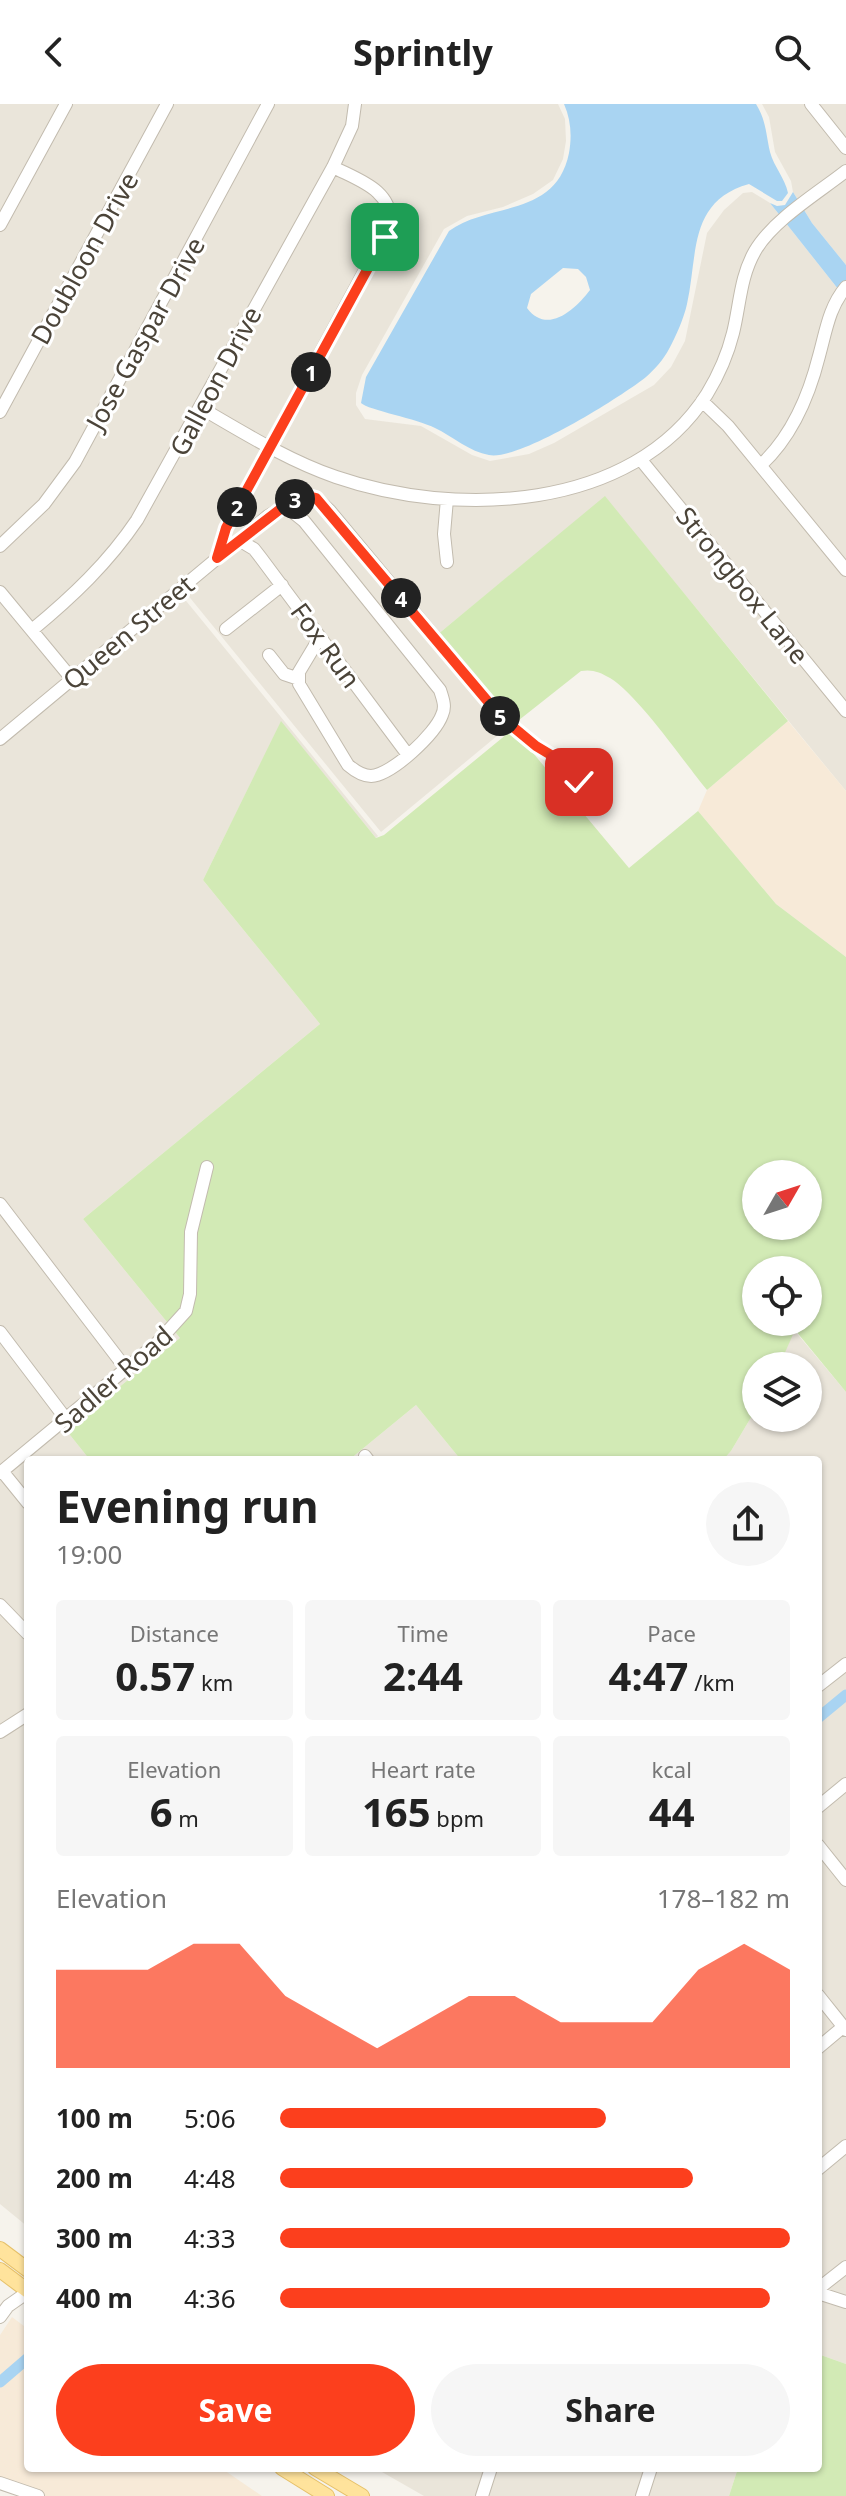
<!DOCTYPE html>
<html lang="en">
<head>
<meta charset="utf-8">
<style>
	:root { --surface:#fff; --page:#f6f6f6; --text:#222; --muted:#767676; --accent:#fc3f1d }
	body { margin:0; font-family:"Noto Sans",sans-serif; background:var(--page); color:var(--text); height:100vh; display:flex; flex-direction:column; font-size:30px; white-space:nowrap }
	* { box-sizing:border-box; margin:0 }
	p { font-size:26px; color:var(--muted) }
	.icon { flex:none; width:44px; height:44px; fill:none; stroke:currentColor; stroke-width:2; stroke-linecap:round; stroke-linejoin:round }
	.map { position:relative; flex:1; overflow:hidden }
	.drawer { position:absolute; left:24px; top:1352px; width:798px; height:1016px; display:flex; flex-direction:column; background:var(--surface); border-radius:8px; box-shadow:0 2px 6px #0004 }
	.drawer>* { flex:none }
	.needle { width:52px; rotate:51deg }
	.buttons { position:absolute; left:742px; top:1056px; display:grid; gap:16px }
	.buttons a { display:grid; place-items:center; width:80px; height:80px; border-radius:50%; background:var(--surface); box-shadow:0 2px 6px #0004; font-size:40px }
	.pin { position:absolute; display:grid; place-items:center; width:68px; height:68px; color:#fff; margin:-34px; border-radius:16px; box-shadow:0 4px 12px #0006 }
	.km { position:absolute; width:40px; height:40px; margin:-20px; border-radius:50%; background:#222; color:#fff; font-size:22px; line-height:40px; text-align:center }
	.round { display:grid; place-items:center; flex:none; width:84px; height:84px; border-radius:42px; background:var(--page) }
	.head { display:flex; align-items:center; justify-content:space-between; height:136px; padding:0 32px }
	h1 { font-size:44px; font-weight:700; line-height:60px }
	.metrics { display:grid; grid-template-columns:repeat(3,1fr); gap:12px; height:136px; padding:8px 32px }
	.metrics div { display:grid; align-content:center; border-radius:8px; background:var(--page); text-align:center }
	.metrics b { font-size:40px; font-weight:700 }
	.metrics small { font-size:22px; font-weight:400 }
	.metrics p { font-size:22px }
	.chart { height:224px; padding:16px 32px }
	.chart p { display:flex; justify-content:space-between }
	.chart svg { width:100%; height:144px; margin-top:8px; fill:var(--accent); opacity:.7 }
	.action { display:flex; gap:16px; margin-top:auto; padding:16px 32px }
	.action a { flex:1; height:92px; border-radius:48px; background:var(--accent); color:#fff; font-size:32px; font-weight:700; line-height:92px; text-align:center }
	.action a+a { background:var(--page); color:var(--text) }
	ul { padding:0 32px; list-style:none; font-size:26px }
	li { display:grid; grid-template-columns:128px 96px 1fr; align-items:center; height:60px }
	li i { height:20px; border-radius:10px; background:var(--accent) }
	header { display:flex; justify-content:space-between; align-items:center; height:104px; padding:0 32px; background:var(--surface); font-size:36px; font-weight:700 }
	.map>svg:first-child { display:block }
</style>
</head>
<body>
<header><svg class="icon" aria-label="back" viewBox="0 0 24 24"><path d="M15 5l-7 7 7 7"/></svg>Sprintly<svg class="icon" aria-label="search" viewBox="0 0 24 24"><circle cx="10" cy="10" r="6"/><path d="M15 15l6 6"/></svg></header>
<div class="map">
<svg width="846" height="2392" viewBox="0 0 846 2392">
	<rect width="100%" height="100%" fill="#f6f3ec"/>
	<path fill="#eae5da" d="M 0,0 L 558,0 L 565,15 L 566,37 L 563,55 L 553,76 L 533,90 L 503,103 L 467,112 L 444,125 L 362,271 L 356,289 L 356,301 L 365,315 L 421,322 L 472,351 L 490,357 L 529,350 L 554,339 L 654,281 L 671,263 L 685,237 L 707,129 L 724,106 L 743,89 L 752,88 L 770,99 L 846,195 L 846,687 L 605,393 L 437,531 L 303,386 L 277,400 L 178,487 L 378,732 L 376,734 L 281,618 L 203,776 L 320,920 L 83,1115 L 180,1234 L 66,1326 L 90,1356 L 28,1356 L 28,2123 L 0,2100 Z
		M 762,0 L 846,0 L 846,161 L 812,119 L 793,88 L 791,77 L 775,48 L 769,13 Z
		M 316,394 L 509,622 L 381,728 L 182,484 L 280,404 Z
		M 794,1226 L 846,1288 L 846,2260 L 818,2250 L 818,1356 L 723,1356 L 731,1347 L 756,1305 L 756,1314 L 808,1314 L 808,1262 L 779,1262 Z
		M 416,1301 L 461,1356 L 349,1356 Z
		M 375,2364 L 738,2364 L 729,2392 L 424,2392 Z"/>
	<path fill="#f7ead8" d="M 788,617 L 846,687 L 846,853 L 776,800 L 698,707 L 707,686 Z
		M 12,2213 L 28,2225 L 28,2364 L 221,2364 L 262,2392 L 30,2392 L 0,2383 L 0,2231 Z"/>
	<path fill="#d2eab5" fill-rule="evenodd" d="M 605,392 L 788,617 L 707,686 C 683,657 639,592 610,574 C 600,568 592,565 581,567 L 514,620 L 437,531 Z
		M 281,617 L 376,734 L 384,731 L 513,625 L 629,764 L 698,707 L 776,800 L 846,853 L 846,1288 L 795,1226 L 779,1262 L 756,1262 L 756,1305 L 731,1347 L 723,1356 L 461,1356 L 416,1301 L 349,1356 L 90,1356 L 66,1326 L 180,1234 L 83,1115 L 320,920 L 203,776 ZM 756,1070 L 808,1070 L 808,1122 L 756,1122 ZM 756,1166 L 808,1166 L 808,1218 L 756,1218 Z
		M 818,2250 L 846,2260 L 846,2392 L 729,2392 L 738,2364 L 818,2364 Z"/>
	<path fill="#a9d4f2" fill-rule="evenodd" d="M 564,0 L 756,0 C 766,16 766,30 770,48 C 774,63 785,74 788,89 L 782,97 L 777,97 L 749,80 C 688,97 698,151 687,200 C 684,214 676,232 669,245 C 664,255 654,266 646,273 C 621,293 519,357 489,351 C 470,348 452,332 435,324 C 418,315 368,306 361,299 L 366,273 L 449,127 C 488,98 556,114 569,49 C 572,32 571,16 564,0 ZM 563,164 L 578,165 L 586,173 L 590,186 C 575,206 547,231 527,204 L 531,190 Z
		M 793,88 L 812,119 L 846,161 L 846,195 L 770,99 L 777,102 L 785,101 Z"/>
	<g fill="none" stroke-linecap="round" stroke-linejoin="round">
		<path stroke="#a9d4f2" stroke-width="11" d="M 818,1614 L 846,1591
			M 0,2278 L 28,2254"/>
		<g stroke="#c2bbae" stroke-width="14">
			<path id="minor" d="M 811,0 L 846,44
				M 0,121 L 66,0
				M 702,297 L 728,322 L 846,466
				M 201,304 C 244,329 289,357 336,373 C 455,414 632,408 707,290 C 718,272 728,249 733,229 C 740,201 740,173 755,147 C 773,116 818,89 846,67
				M 0,308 L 167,0
				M 641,356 L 846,607
				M 761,361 C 791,333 809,292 819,252 C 826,227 829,203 846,183
				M 447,395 L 444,430 L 447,458
				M 280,404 L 289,405 L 304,417 L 440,586 C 443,595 446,603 442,611 C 435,630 392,671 371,672 C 362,672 355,667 348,661 L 299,580 L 299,568 L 320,533
				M 239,436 L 254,445 L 261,454 L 408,651
				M 0,442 L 44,400 L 75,358 L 268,0
				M 217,454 L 226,424 L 390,120 C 393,86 358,76 333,63
				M 0,488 L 72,575
				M 226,525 L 282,481
				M 32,526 C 72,493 108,459 137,416 L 333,63 L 352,22 L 355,0
				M 269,551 L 284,570 L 299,575
				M 0,635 L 268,412 L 304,391 L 316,394 L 330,407 L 501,613 L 536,642 L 561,657
				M 561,657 L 575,664 L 583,674 L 574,682 L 565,675 Z
				M 0,1100 L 127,1266
				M 0,1228 L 66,1315
				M 365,1352 L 368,1356
				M 2,1367 L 28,1399
				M 0,1369 L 157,1239 L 186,1207 L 190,1190 L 191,1128 L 207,1063
				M 0,1501 L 28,1530
				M 818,1582 L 846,1560
				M 0,1628 L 28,1610
				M 818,1703 L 846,1680
				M 818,1741 L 846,1776
				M 818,1891 L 846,1926
				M 818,1944 L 843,1923
				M 818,2065 L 846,2042
				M 818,2185 L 846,2163
				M 818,2189 L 846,2198
				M 0,2213 L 8,2202 L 28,2188
				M 0,2379 L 38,2392
				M 482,2392 L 491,2364
				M 642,2392 L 651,2364"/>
		</g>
		<g stroke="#e6c16a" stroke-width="16">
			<path id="major" d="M 0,2145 L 28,2166
				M 0,2166 L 28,2187
				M 282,2364 L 327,2392
				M 315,2364 L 362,2392"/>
		</g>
		<use href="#minor" stroke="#fff" stroke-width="12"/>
		<use href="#major" stroke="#ffe39c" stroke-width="14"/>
	</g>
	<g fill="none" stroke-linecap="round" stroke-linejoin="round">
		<g stroke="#fff" stroke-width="16">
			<path id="route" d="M 385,133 L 226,424 L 217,454 L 292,396 L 304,391 L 316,394 L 501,613 L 536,642 L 561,657 L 565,675 L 574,682 L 579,678"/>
		</g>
		<use href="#route" stroke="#fc3f1d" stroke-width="10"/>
	</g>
	<g text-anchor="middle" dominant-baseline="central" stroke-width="6" stroke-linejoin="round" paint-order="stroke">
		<g font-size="26" fill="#4b4439" stroke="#fff">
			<text transform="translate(84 154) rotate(-61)">Doubloon Drive</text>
			<text transform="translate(145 229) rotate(-61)">Jose Gaspar Drive</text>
			<text transform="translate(215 277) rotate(-62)">Galleon Drive</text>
			<text transform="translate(743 481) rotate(51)">Strongbox Lane</text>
			<text transform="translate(128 528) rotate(-40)">Queen Street</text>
			<text transform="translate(326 541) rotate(54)">Fox Run</text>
			<text transform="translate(113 1275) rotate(-41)">Sadler Road</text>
		</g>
	</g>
</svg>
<div class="buttons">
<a><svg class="needle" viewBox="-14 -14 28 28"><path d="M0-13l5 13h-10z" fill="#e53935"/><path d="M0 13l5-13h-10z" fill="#767676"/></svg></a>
<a><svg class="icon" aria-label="locate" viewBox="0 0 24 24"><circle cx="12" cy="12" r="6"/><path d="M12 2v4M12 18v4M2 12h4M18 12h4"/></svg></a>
<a><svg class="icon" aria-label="layers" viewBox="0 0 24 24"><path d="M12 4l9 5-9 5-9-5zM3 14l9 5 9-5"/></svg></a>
</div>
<div class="pin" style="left:385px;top:133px;background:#1e9e55"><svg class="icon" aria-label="arrive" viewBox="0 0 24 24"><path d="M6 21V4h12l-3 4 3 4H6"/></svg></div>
<div class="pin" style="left:579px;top:678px;background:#d93025"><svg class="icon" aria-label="check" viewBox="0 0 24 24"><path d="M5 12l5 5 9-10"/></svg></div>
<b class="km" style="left:311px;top:268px">1</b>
<b class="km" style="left:237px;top:403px">2</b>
<b class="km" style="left:295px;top:395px">3</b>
<b class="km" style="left:401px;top:494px">4</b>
<b class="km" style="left:500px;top:612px">5</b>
<section class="drawer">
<div class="head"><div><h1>Evening run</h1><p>19:00</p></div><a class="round"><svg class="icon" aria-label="share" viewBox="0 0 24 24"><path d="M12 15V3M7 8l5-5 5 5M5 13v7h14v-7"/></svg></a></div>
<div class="metrics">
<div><p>Distance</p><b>0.57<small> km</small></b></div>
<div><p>Time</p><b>2:44</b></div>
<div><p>Pace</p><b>4:47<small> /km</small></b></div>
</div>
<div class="metrics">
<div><p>Elevation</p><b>6<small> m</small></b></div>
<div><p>Heart rate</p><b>165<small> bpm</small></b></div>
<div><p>kcal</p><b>44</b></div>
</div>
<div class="chart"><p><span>Elevation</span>178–182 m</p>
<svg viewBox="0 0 160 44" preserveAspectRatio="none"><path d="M0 44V14L10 14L20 14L30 6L40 6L50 22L60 30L70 38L80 30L90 22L100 22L110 30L120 30L130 30L140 14L150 6L160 14V44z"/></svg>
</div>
<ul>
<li><b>100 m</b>5:06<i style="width:64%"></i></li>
<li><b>200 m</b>4:48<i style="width:81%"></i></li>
<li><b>300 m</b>4:33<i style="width:100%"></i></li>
<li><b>400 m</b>4:36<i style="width:96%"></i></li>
</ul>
<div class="action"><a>Save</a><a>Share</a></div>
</section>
</div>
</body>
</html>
